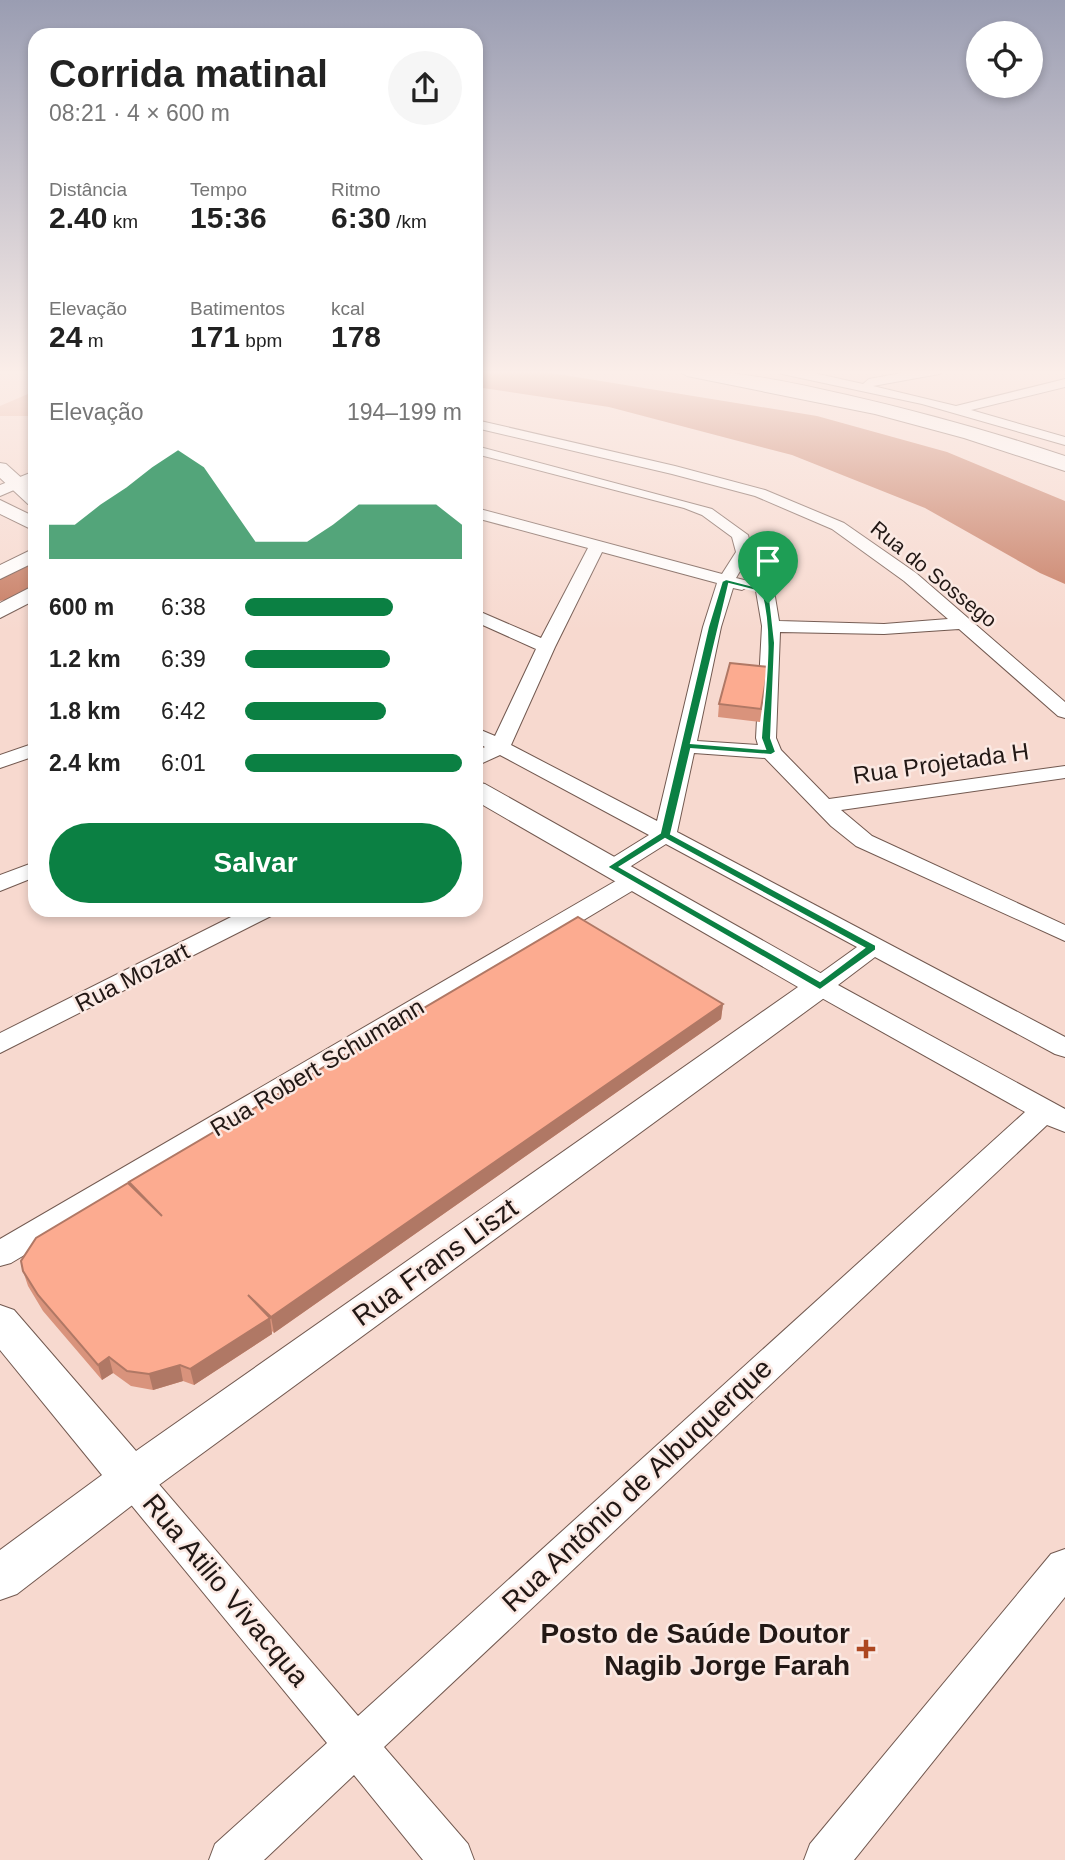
<!DOCTYPE html>
<html lang="pt">
<head>
<meta charset="utf-8">
<style>
	:root { --surface:#fff; --page:#f6f6f6; --text:#222; --muted:#767676; --accent:#0b8043 }
	body { margin:0; font-family:Arial,sans-serif; background:var(--page); color:var(--text); height:100vh; display:flex; flex-direction:column; font-size:26px; white-space:nowrap }
	* { box-sizing:border-box; margin:0 }
	p { font-size:23px; color:var(--muted) }
	.icon { flex:none; width:38px; height:38px; fill:none; stroke:currentColor; stroke-width:2; stroke-linecap:round; stroke-linejoin:round }
	.map { position:relative; flex:1; overflow:hidden }
	.drawer { position:absolute; left:28px; top:28px; width:455px; height:889px; display:flex; flex-direction:column; background:var(--surface); border-radius:21px; box-shadow:0 4px 10px #0003 }
	.drawer>* { flex:none }
	.buttons { position:absolute; left:966px; top:21px; display:grid; gap:14px }
	.buttons a { display:grid; place-items:center; width:77px; height:77px; border-radius:50%; background:var(--surface); box-shadow:0 4px 10px #0003; font-size:35px }
	.pin { position:absolute; display:grid; place-items:center; width:60px; height:60px; color:#fff; margin:-72px -30px; border-radius:50% 50% 50% 0; rotate:-45deg; box-shadow:0 0 7px #0007 }
	.pin .icon { rotate:45deg }
	.round { display:grid; place-items:center; flex:none; width:74px; height:74px; border-radius:37px; background:var(--page) }
	.head { display:flex; align-items:center; justify-content:space-between; height:119px; padding:0 21px }
	h1 { font-size:38px; font-weight:700; line-height:52px }
	.metrics { display:grid; grid-template-columns:repeat(3,1fr); gap:10px; height:119px; padding:7px 21px }
	.metrics div { display:grid; align-content:center }
	.metrics b { font-size:30px; font-weight:700 }
	.metrics small { font-size:19px; font-weight:400 }
	.metrics p { font-size:19px }
	.chart { height:196px; padding:14px 21px }
	.chart p { display:flex; justify-content:space-between }
	.chart svg { width:100%; height:126px; margin-top:7px; fill:var(--accent); opacity:.7 }
	.cta { display:flex; gap:14px; margin-top:auto; padding:14px 21px }
	.cta a { flex:1; height:80px; border-radius:42px; background:var(--accent); color:#fff; font-size:28px; font-weight:700; line-height:80px; text-align:center }
	ul { padding:0 21px; list-style:none; font-size:23px }
	li { display:grid; grid-template-columns:112px 84px 1fr; align-items:center; height:52px }
	li i { height:18px; border-radius:9px; background:var(--accent) }
	.map>svg:first-child { display:block }
</style>
</head>
<body>
<div class="map">
<svg width="1065" height="1860" viewBox="0 0 1065 1860">
	<rect width="100%" height="100%" fill="#f7d9cf"/>
	<path fill="#e6ac98" d="M 35,391 L 35,416 L 0,416 L 0,406 Z"/>
	<path fill="#c67a60" d="M 476,370 L 533,370 L 817,416 L 947,452 L 1065,501 L 1065,584 L 1040,573 L 925,508 L 792,455 L 609,407 L 476,387 Z"/>
	<g fill="none" stroke-linecap="round" stroke-linejoin="round">
		<path fill="#c67a60" fill-rule="evenodd" d="M 35,563 L 35,585 L 11,599 L 0,601 L 0,579 L 24,566 Z"/>
		<g stroke="#725950" stroke-width="2">
			<path id="minor" d="M 776,370 L 800,370 L 863,384 L 869,379 L 918,370 L 945,370 L 939,374 L 873,386 L 956,406 L 1065,379 L 1065,387 L 971,410 L 1065,437 L 1065,445 L 922,404 L 782,374 Z
				M 476,420 L 675,466 L 765,490 L 844,523 L 916,573 L 1065,702 L 1065,718 L 1058,716 L 959,629 L 884,634 L 780,632 L 776,738 L 781,750 L 829,799 L 1065,766 L 1065,778 L 841,810 L 872,836 L 1065,925 L 1065,941 L 856,846 L 831,826 L 765,758 L 694,753 L 677,832 L 1065,1037 L 1065,1057 L 1055,1054 L 875,957 L 838,985 L 1065,1109 L 1065,1132 L 1047,1125 L 384,1747 L 468,1844 L 474,1860 L 423,1860 L 354,1775 L 264,1860 L 209,1860 L 215,1844 L 327,1743 L 119,1490 L 114,1479 L 119,1468 L 132,1463 L 145,1468 L 358,1716 L 1025,1112 L 811,992 L 807,986 L 811,980 L 857,947 L 666,844 L 620,873 L 604,873 L 600,868 L 604,863 L 649,835 L 500,755 L 476,766 L 476,752 L 485,747 L 476,742 L 476,728 L 495,736 L 536,649 L 476,622 L 476,610 L 541,638 L 588,548 L 476,518 L 476,508 L 722,574 L 736,552 L 732,537 L 702,515 L 684,508 L 476,454 L 476,446 L 712,509 L 748,535 L 752,552 L 774,591 L 779,621 L 884,624 L 948,619 L 904,581 L 832,529 L 755,496 L 672,474 L 476,428 ZM 602,552 L 717,583 L 703,627 L 657,821 L 511,745 L 555,647 ZM 743,566 L 756,591 L 762,626 L 756,738 L 758,745 L 697,741 L 721,627 L 733,588 L 742,590 L 751,585 L 748,581 L 736,578 Z
				M 35,471 L 35,481 L 0,496 L 0,485 Z
				M 35,743 L 35,756 L 0,768 L 0,755 Z
				M 35,862 L 35,877 L 0,891 L 0,875 Z
				M 634,873 L 642,875 L 646,880 L 642,885 L 11,1263 L 0,1266 L 0,1239 L 626,875 Z
				M 245,910 L 276,910 L 273,915 L 0,1053 L 0,1033 Z
				M 1065,1549 L 1065,1597 L 854,1860 L 804,1860 L 810,1844 L 1051,1554 Z"/>
		</g>
		<g stroke="#725950" stroke-width="2">
			<path id="tertiary" d="M 0,463 L 6,464 L 35,490 L 35,506 L 28,504 L 0,478 Z
				M 0,500 L 35,517 L 35,531 L 0,514 Z
				M 35,548 L 35,562 L 0,579 L 0,565 Z
				M 35,585 L 35,600 L 0,618 L 0,603 Z
				M 476,782 L 485,784 L 831,979 L 836,986 L 831,993 L 148,1493 L 17,1594 L 0,1600 L 0,1550 L 102,1475 L 0,1350 L 0,1305 L 14,1310 L 136,1451 L 798,987 L 476,801 Z"/>
		</g>
		<g stroke="#725950" stroke-width="2">
			<path id="motorway" d="M 677,370 C 735,370 791,382 847,395 C 921,412 993,432 1065,456 L 1065,471 L 964,438 L 875,414 L 687,376 Z"/>
		</g>
		<use href="#minor" fill="#fff" fill-rule="evenodd"/>
		<use href="#tertiary" fill="#fff" fill-rule="evenodd"/>
		<use href="#motorway" fill="#fff" fill-rule="evenodd"/>
	</g>
	<path fill="#d9937c" d="M 768,667 L 760,722 L 718,717 L 719,704 Z
		M 723,1004 L 721,1019 L 274,1333 L 272,1331 L 272,1334 L 194,1385 L 183,1381 L 153,1390 L 131,1386 L 113,1373 L 102,1380 L 43,1311 L 28,1286 L 23,1271 L 130,1186 L 129,1182 Z"/>
	<path fill="#b07865" d="M 723,1004 L 721,1019 L 274,1333 L 271,1317 Z
		M 270,1318 L 272,1334 L 194,1385 L 190,1369 Z
		M 109,1357 L 113,1373 L 102,1380 L 98,1365 Z
		M 180,1365 L 183,1381 L 153,1390 L 149,1374 Z"/>
	<path fill="#fcab90" stroke="#b07865" stroke-width="2" d="M 730,663 L 768,667 L 761,709 L 719,704 Z
		M 578,917 L 723,1004 L 271,1317 L 248,1295 L 270,1318 L 190,1369 L 180,1365 L 149,1374 L 127,1371 L 109,1357 L 98,1365 L 38,1295 L 23,1271 L 21,1261 L 36,1238 L 128,1183 L 162,1216 L 129,1182 Z"/>
	<linearGradient id="sky" x2="0" y2="1"><stop stop-color="#9a9db2"/><stop offset="0.59" stop-color="#fbeee9"/><stop offset="1" stop-color="#fbeee9" stop-opacity="0"/></linearGradient>
	<rect width="1065" height="631" fill="url(#sky)"/>
	<path fill="#0b8043" stroke="#fff" stroke-width="2" fill-rule="evenodd" d="M 726,579 L 769,590 L 775,643 L 771,738 L 776,752 L 771,755 L 691,749 L 671,834 L 876,945 L 876,950 L 820,990 L 607,867 L 660,833 L 708,627 L 722,581 ZM 729,584 L 761,592 C 774,638 764,691 761,738 L 765,749 L 691,743 ZM 665,839 L 864,948 L 820,981 L 620,867 Z"/>
	<path fill="#ad4720" stroke="#fbe9e3" stroke-width="2.5" d="M862.5 1638.5h7v7h7v7h-7v7h-7v-7h-7v-7h7z"/>
	<g text-anchor="middle" dominant-baseline="central" stroke-width="5" stroke-linejoin="round" paint-order="stroke">
		<g font-size="21" fill="#221815" stroke="#fbe9e3">
			<text transform="translate(934 574) rotate(39)">Rua do Sossego</text>
		</g>
		<g font-size="24" fill="#221815" stroke="#fbe9e3">
			<text transform="translate(941 763) rotate(-8)">Rua Projetada H</text>
			<text transform="translate(132 977) rotate(-27)">Rua Mozart</text>
			<text transform="translate(317 1067) rotate(-31)">Rua Robert Schumann</text>
		</g>
		<g font-size="28" fill="#221815" stroke="#fbe9e3">
			<text transform="translate(435 1262) rotate(-36)">Rua Frans Liszt</text>
			<text transform="translate(637 1485) rotate(-43)">Rua Antônio de Albuquerque</text>
			<text transform="translate(226 1590) rotate(50)">Rua Atilio Vivacqua</text>
		</g>
		<g font-size="28" font-weight="bold" fill="#221815" stroke="#fbe9e3" text-anchor="end">
			<text x="850" y="1633">Posto de Saúde Doutor<tspan x="850" dy="32">Nagib Jorge Farah</tspan></text>
		</g>
	</g>
</svg>
<div class="buttons">
<a><svg class="icon" aria-label="locate" viewBox="0 0 24 24"><circle cx="12" cy="12" r="6"/><path d="M12 2v4M12 18v4M2 12h4M18 12h4"/></svg></a>
</div>
<div class="pin" style="left:768px;top:603px;background:#1e9e55"><svg class="icon" aria-label="arrive" viewBox="0 0 24 24"><path d="M6 21V4h12l-3 4 3 4H6"/></svg></div>
<section class="drawer">
<div class="head"><div><h1>Corrida matinal</h1><p>08:21 · 4 × 600 m</p></div><a class="round"><svg class="icon" aria-label="share" viewBox="0 0 24 24"><path d="M12 15V3M7 8l5-5 5 5M5 13v7h14v-7"/></svg></a></div>
<div class="metrics">
<div><p>Distância</p><b>2.40<small> km</small></b></div>
<div><p>Tempo</p><b>15:36</b></div>
<div><p>Ritmo</p><b>6:30<small> /km</small></b></div>
</div>
<div class="metrics">
<div><p>Elevação</p><b>24<small> m</small></b></div>
<div><p>Batimentos</p><b>171<small> bpm</small></b></div>
<div><p>kcal</p><b>178</b></div>
</div>
<div class="chart"><p><span>Elevação</span>194–199 m</p>
<svg viewBox="0 0 160 44" preserveAspectRatio="none"><path d="M0 44V32L10 32L20 25L30 19L40 12L50 6L60 12L70 25L80 38L90 38L100 38L110 32L120 25L130 25L140 25L150 25L160 32V44z"/></svg>
</div>
<ul>
<li><b>600 m</b>6:38<i style="width:68%"></i></li>
<li><b>1.2 km</b>6:39<i style="width:67%"></i></li>
<li><b>1.8 km</b>6:42<i style="width:65%"></i></li>
<li><b>2.4 km</b>6:01<i style="width:100%"></i></li>
</ul>
<div class="cta"><a>Salvar</a></div>
</section>
</div>
</body>
</html>
